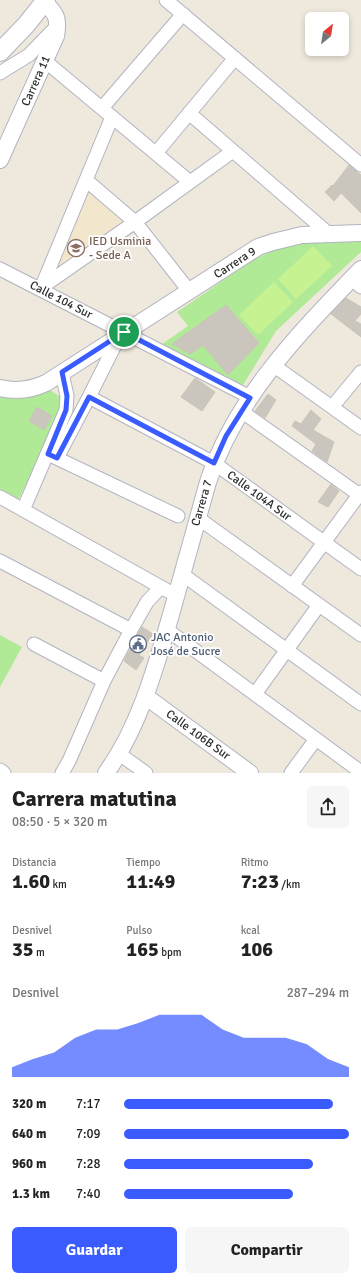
<!DOCTYPE html>
<html lang="es">
<head>
<meta charset="utf-8">
<style>
	:root { --surface:#fff; --page:#f6f6f6; --text:#222; --muted:#767676; --accent:#3a5cff }
	body { margin:0; font-family:Signika,sans-serif; background:var(--page); color:var(--text); height:100vh; display:flex; flex-direction:column; font-size:15px; white-space:nowrap }
	* { box-sizing:border-box; margin:0 }
	p { font-size:13px; color:var(--muted) }
	.icon { flex:none; width:22px; height:22px; fill:none; stroke:currentColor; stroke-width:2; stroke-linecap:round; stroke-linejoin:round }
	.map { position:relative; height:773px; overflow:hidden }
	.drawer { display:flex; flex-direction:column; background:var(--surface); flex:1 }
	.drawer>* { flex:none }
	.needle { width:26px; rotate:30deg }
	.tools { position:absolute; left:305px; top:12px; display:grid; gap:8px }
	.tools a { display:grid; place-items:center; width:44px; height:44px; border-radius:6px; background:var(--surface); box-shadow:0 2px 6px #0003; font-size:20px }
	.pin { position:absolute; display:grid; place-items:center; width:34px; height:34px; color:#fff; margin:-17px; border:2px solid #fff; border-radius:50%; box-shadow:0 1px 4px #0007 }
	.round { display:grid; place-items:center; flex:none; width:42px; height:42px; border-radius:6px; background:var(--page) }
	.summary { display:flex; align-items:center; justify-content:space-between; height:68px; padding:0 12px }
	h1 { font-size:22px; font-weight:800; line-height:30px }
	.stats { display:grid; grid-template-columns:repeat(3,1fr); gap:6px; height:68px; padding:4px 12px }
	.stats div { display:grid; align-content:center }
	.stats b { font-size:20px; font-weight:800 }
	.stats small { font-size:11px; font-weight:400 }
	.stats p { font-size:11px }
	.chart { height:112px; padding:8px 12px }
	.chart p { display:flex; justify-content:space-between }
	.chart svg { width:100%; height:72px; margin-top:4px; fill:var(--accent); opacity:.7 }
	.action { display:flex; gap:8px; margin-top:auto; padding:8px 12px }
	.action a { flex:1; height:46px; border-radius:6px; background:var(--accent); color:#fff; font-size:16px; font-weight:800; line-height:46px; text-align:center }
	.action a+a { background:var(--page); color:var(--text) }
	ul { padding:0 12px; list-style:none; font-size:13px }
	li { display:grid; grid-template-columns:64px 48px 1fr; align-items:center; height:30px }
	li i { height:10px; border-radius:5px; background:var(--accent) }
	.map>svg:first-child { display:block }
</style>
</head>
<body>
<div class="map">
<svg width="361" height="773" viewBox="0 0 361 773">
	<rect width="100%" height="100%" fill="#efe8dd"/>
	<path fill="#f2e6cc" d="M 88,185 L 125,221 L 52,275 Z"/>
	<path fill="#b1ea96" d="M 361,240 L 361,252 L 276,331 L 243,385 L 162,344 L 188,326 L 177,312 L 253,260 L 278,248 L 301,243 Z
		M 50,390 L 59,396 L 63,400 L 60,417 L 18,500 L 0,489 L 0,393 Z
		M 0,635 L 22,647 L 0,687 Z"/>
	<path fill="#c7f291" d="M 313,246 L 332,266 L 296,299 L 278,279 Z
		M 274,282 L 293,302 L 258,335 L 239,315 Z"/>
	<path fill="#cac5bd" stroke="#cbc4b7" d="M 349,165 L 361,175 L 361,213 L 341,193 L 334,201 L 325,192 L 332,185 L 333,186 Z
		M 346,298 L 361,307 L 361,314 L 355,321 L 361,324 L 361,337 L 331,314 Z
		M 226,305 L 259,343 L 228,375 L 203,345 L 190,354 L 172,344 Z
		M 195,378 L 215,392 L 202,411 L 181,397 Z
		M 268,394 L 276,400 L 265,418 L 255,411 Z
		M 37,407 L 52,416 L 44,430 L 29,421 Z
		M 311,410 L 321,419 L 313,430 L 334,442 L 327,462 L 312,451 L 316,444 L 292,426 L 295,421 L 301,424 Z
		M 331,484 L 339,491 L 328,507 L 318,502 Z
		M 142,627 L 153,634 L 139,655 L 144,658 L 136,670 L 124,661 Z"/>
	<g fill="none" stroke-linecap="round" stroke-linejoin="round">
		<g stroke="#b1b4c1" stroke-width="15">
			<path id="minor" d="M 166,0 L 361,165
				M 45,61 L 190,182
				M 0,73 L 29,55 L 58,25
				M 102,108 L 183,14
				M 189,113 L 329,234
				M 156,153 L 235,58
				M 86,180 L 135,222 L 190,292
				M 0,269 L 250,397
				M 352,279 L 361,287
				M 42,286 L 112,117
				M 42,287 L 135,222 L 233,151
				M 273,365 L 361,428
				M 89,397 L 214,463 L 361,569
				M 332,407 L 361,372
				M 241,411 L 361,496
				M 48,454 L 178,516
				M 57,458 L 89,397 L 120,335
				M 0,497 L 168,591
				M 23,510 L 66,410 L 67,396 L 62,373
				M 198,518 L 361,635
				M 0,561 L 131,630
				M 182,574 L 361,704
				M 292,586 L 361,492
				M 166,629 L 361,772
				M 34,644 L 104,681
				M 255,694 L 319,605
				M 118,753 L 146,773
				M 0,770 L 4,773
				M 62,773 L 69,761 L 104,681 L 131,630 L 147,602 L 161,587
				M 291,773 L 316,739"/>
		</g>
		<g stroke="#b1b4c1" stroke-width="18">
			<path id="tertiary" d="M 0,160 L 56,36 C 59,19 57,14 44,2
				M 0,388 C 16,392 31,390 46,383 L 258,247 L 273,242 L 302,235 L 361,233
				M 145,696 L 250,773
				M 106,773 C 140,726 156,666 172,611 C 184,568 196,525 208,482 C 236,397 300,332 361,269"/>
		</g>
		<g stroke="#b1b4c1" stroke-width="20">
			<path id="secondary" d="M 0,52 L 26,25 L 46,0"/>
		</g>
		<use href="#minor" stroke="#fff" stroke-width="13"/>
		<use href="#tertiary" stroke="#fff" stroke-width="16"/>
		<use href="#secondary" stroke="#fff" stroke-width="18"/>
	</g>
	<g fill="none" stroke-linecap="round" stroke-linejoin="round">
		<g stroke="#fff" stroke-width="8">
			<path id="route" d="M 124,332 L 250,398 L 226,436 L 214,463 L 89,397 L 57,458 L 48,454 L 66,410 L 67,396 L 62,372 Z"/>
		</g>
		<use href="#route" stroke="#3a5cff" stroke-width="5"/>
	</g>
	<defs>
		<g id="school-ring" transform="scale(0.9)"><circle r="9.5" fill="#fff" stroke="#8d6e63" stroke-width="1.5"/><path d="M0-5L7-2L0 1L-7-2ZM-4 1L0 2.5L4 1V4Q0 6-4 4Z" fill="#8d6e63"/></g>
		<g id="civic-ring" transform="scale(0.9)"><circle r="9.5" fill="#fff" stroke="#5c6f8a" stroke-width="1.5"/><path d="M-.6-6.5H3V-4.5H.6V-3L4-1V1h2V6H-6V1h2V-1L-.6-3ZM-1.2 2.5V6h2.4V2.5Z" fill="#5c6f8a"/></g>
	</defs>
	<g fill-rule="evenodd">
		<use href="#school-ring" x="76" y="248"/>
		<use href="#civic-ring" x="138" y="644"/>
	</g>
	<g text-anchor="middle" dominant-baseline="central" stroke-width="3.5" stroke-linejoin="round" paint-order="stroke">
		<g font-size="12" fill="#2c2c2c" stroke="#fff">
			<text transform="translate(36 81) rotate(-66)">Carrera 11</text>
			<text transform="translate(235 263) rotate(-33)">Carrera 9</text>
			<text transform="translate(61 300) rotate(27)">Calle 104 Sur</text>
			<text transform="translate(259 496) rotate(36)">Calle 104A Sur</text>
			<text transform="translate(202 503) rotate(-74)">Carrera 7</text>
			<text transform="translate(198 735) rotate(36)">Calle 106B Sur</text>
		</g>
		<g font-size="12" fill="#785e54" stroke="#fff" text-anchor="start">
			<text x="89" y="241">IED Usminia<tspan x="89" dy="14">- Sede A</tspan></text>
		</g>
		<g font-size="12" fill="#4e5e75" stroke="#fff" text-anchor="start">
			<text x="151" y="637">JAC Antonio<tspan x="151" dy="14">José de Sucre</tspan></text>
		</g>
	</g>
</svg>
<div class="tools">
<a><svg class="needle" viewBox="-14 -14 28 28"><path d="M0-13l5 13h-10z" fill="#e53935"/><path d="M0 13l5-13h-10z" fill="#767676"/></svg></a>
</div>
<div class="pin" style="left:124px;top:332px;background:#1e9e55"><svg class="icon" aria-label="arrive" viewBox="0 0 24 24"><path d="M6 21V4h12l-3 4 3 4H6"/></svg></div>
</div>
<section class="drawer">
<div class="summary"><div><h1>Carrera matutina</h1><p>08:50 · 5 × 320 m</p></div><a class="round"><svg class="icon" aria-label="share" viewBox="0 0 24 24"><path d="M12 15V3M7 8l5-5 5 5M5 13v7h14v-7"/></svg></a></div>
<div class="stats">
<div><p>Distancia</p><b>1.60<small> km</small></b></div>
<div><p>Tiempo</p><b>11:49</b></div>
<div><p>Ritmo</p><b>7:23<small> /km</small></b></div>
</div>
<div class="stats">
<div><p>Desnivel</p><b>35<small> m</small></b></div>
<div><p>Pulso</p><b>165<small> bpm</small></b></div>
<div><p>kcal</p><b>106</b></div>
</div>
<div class="chart"><p><span>Desnivel</span>287–294 m</p>
<svg viewBox="0 0 160 44" preserveAspectRatio="none"><path d="M0 44V38L10 33L20 29L30 20L40 15L50 15L60 11L70 6L80 6L90 6L100 15L110 20L120 20L130 20L140 24L150 33L160 38V44z"/></svg>
</div>
<ul>
<li><b>320 m</b>7:17<i style="width:93%"></i></li>
<li><b>640 m</b>7:09<i style="width:100%"></i></li>
<li><b>960 m</b>7:28<i style="width:84%"></i></li>
<li><b>1.3 km</b>7:40<i style="width:75%"></i></li>
</ul>
<div class="action"><a>Guardar</a><a>Compartir</a></div>
</section>
</body>
</html>
